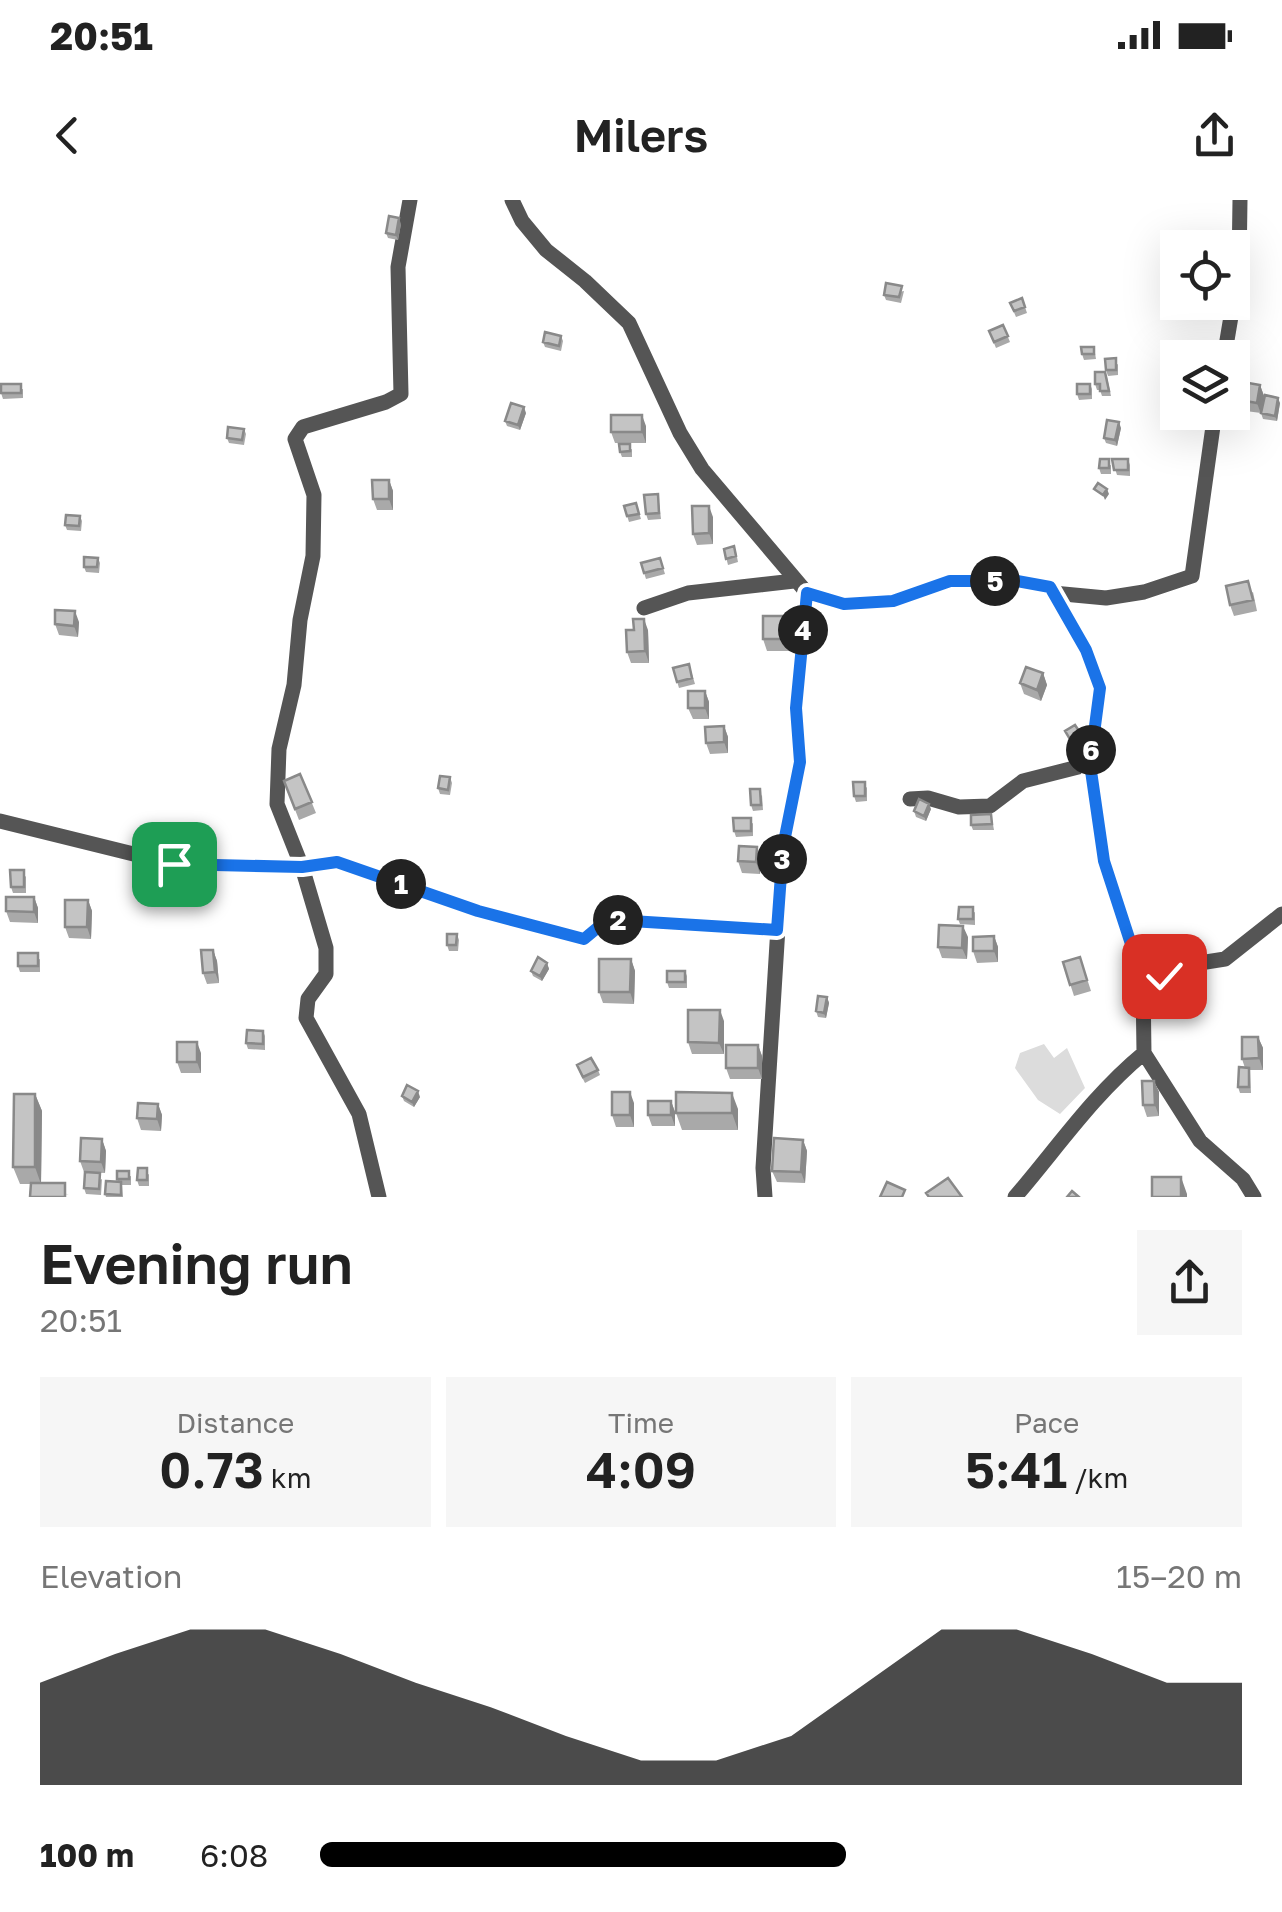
<!DOCTYPE html>
<html lang="en">
<head>
<meta charset="utf-8">
<style>
	:root { --surface:#fff; --page:#f6f6f6; --text:#222; --muted:#767676; --accent:#000 }
	body { margin:0; font-family:"Golos Text",sans-serif; background:var(--page); color:var(--text); height:100vh; display:flex; flex-direction:column; font-size:38px; white-space:nowrap }
	* { box-sizing:border-box; margin:0 }
	p { font-size:32px; color:var(--muted) }
	.icon { flex:none; width:55px; height:55px; fill:none; stroke:currentColor; stroke-width:2; stroke-linecap:round; stroke-linejoin:round }
	.map { position:relative; height:997px; overflow:hidden }
	.details { display:flex; flex-direction:column; background:var(--surface); flex:1 }
	.details>* { flex:none }
	.controls { position:absolute; left:1160px; top:30px; display:grid; gap:20px }
	.controls a { display:grid; place-items:center; width:90px; height:90px; border-radius:0px; background:var(--surface); box-shadow:0 10px 40px #0002; font-size:50px }
	.pin { position:absolute; display:grid; place-items:center; width:85px; height:85px; color:#fff; margin:-42px; border-radius:20px; box-shadow:0 5px 15px #0006 }
	.km { position:absolute; width:50px; height:50px; margin:-25px; border-radius:50%; background:#222; color:#fff; font-size:28px; line-height:50px; text-align:center }
	.round { display:grid; place-items:center; flex:none; width:105px; height:105px; border-radius:0px; background:var(--page) }
	.summary { display:flex; align-items:center; justify-content:space-between; height:170px; padding:0 40px }
	h1 { font-size:55px; font-weight:600; line-height:75px }
	.metrics { display:grid; grid-template-columns:repeat(3,1fr); gap:15px; height:170px; padding:10px 40px }
	.metrics div { display:grid; align-content:center; border-radius:0px; background:var(--page); text-align:center }
	.metrics b { font-size:50px; font-weight:600 }
	.metrics small { font-size:28px; font-weight:400 }
	.metrics p { font-size:28px }
	.chart { height:280px; padding:20px 40px }
	.chart p { display:flex; justify-content:space-between }
	.chart svg { width:100%; height:180px; margin-top:10px; fill:var(--accent); opacity:.7 }
	ul { padding:0 40px; list-style:none; font-size:32px }
	li { display:grid; grid-template-columns:160px 120px 1fr; align-items:center; height:75px }
	li i { height:25px; border-radius:12px; background:var(--accent) }
	.status { display:flex; justify-content:space-between; align-items:center; height:70px; padding:0 50px; background:var(--surface); direction:ltr }
	.status svg { height:28px; fill:currentColor }
	header { display:flex; justify-content:space-between; align-items:center; height:130px; padding:0 40px; background:var(--surface); font-size:45px; font-weight:600 }
	.map>svg:first-child { display:block }
</style>
</head>
<body>
<div class="status"><b>20:51</b><svg viewBox="0 0 49 12"><path d="M0 12V9h3v3zM5 12V6h3v6zM10 12V3h3v9zM15 12V0h3v12zM26 1h20v11H26zM47 4h2v5h-2z"/></svg></div>
<header><svg class="icon" aria-label="back" viewBox="0 0 24 24"><path d="M15 5l-7 7 7 7"/></svg>Milers<svg class="icon" aria-label="share" viewBox="0 0 24 24"><path d="M12 15V3M7 8l5-5 5 5M5 13v7h14v-7"/></svg></header>
<div class="map">
<svg width="1282" height="997" viewBox="0 0 1282 997">
	<rect width="100%" height="100%" fill="#fff"/>
	<path fill="#dcdcdc" d="M 1044,844 L 1054,858 L 1067,848 L 1085,888 L 1060,914 L 1038,900 L 1015,868 L 1020,853 Z"/>
	<g fill="none" stroke-linecap="round" stroke-linejoin="round">
		<path stroke="#555" stroke-width="15" d="M 512,0 L 522,21 L 546,50 L 585,81 L 629,123 L 680,233 L 702,269 L 807,393 L 844,404 L 893,401 L 950,381 L 1017,381 L 1050,387 L 1086,451 L 1099,488 L 1090,564 L 1105,661 L 1143,781 L 1144,853 L 1200,941 L 1243,979 L 1254,997
			M 1224,158 L 1239,69 L 1240,0
			M 1053,393 L 1106,398 L 1144,392 L 1192,376 L 1215,212
			M 644,408 L 688,393 L 794,381
			M 910,599 L 928,598 L 959,607 L 990,606 L 1023,581 L 1090,564
			M 0,621 L 174,664 L 302,667 L 337,662 L 478,711 L 584,739 L 602,724 L 615,720 L 777,730
			M 1143,802 L 1164,776 L 1187,765 L 1225,759 L 1282,714
			M 379,997 L 359,914 L 306,818 L 308,799 L 326,774 L 326,748 L 302,667 L 277,604 L 279,549 L 294,485 L 300,420 L 313,356 L 314,295 L 295,239 L 303,227 L 386,202 L 401,194 L 398,67 L 410,0
			M 765,997 L 763,968 L 783,647 L 800,562 L 796,507 L 807,393
			M 1015,997 C 1058,947 1093,895 1144,853"/>
	</g>
	<path fill="#a9a9a9" d="M 401,24 L 398,40 L 388,38 L 386,33 Z
		M 904,91 L 901,103 L 886,100 L 884,95 Z
		M 1022,98 L 1027,113 L 1016,117 L 1010,103 Z
		M 1003,125 L 1010,142 L 996,148 L 989,131 Z
		M 561,136 L 563,141 L 561,151 L 545,147 L 543,142 Z
		M 1094,147 L 1096,159 L 1084,160 L 1082,154 Z
		M 1118,164 L 1118,175 L 1108,176 L 1106,170 Z
		M 1107,177 L 1111,196 L 1102,196 L 1100,190 L 1097,190 L 1095,184 Z
		M 1090,184 L 1092,189 L 1092,199 L 1079,200 L 1077,194 Z
		M 1260,185 L 1264,196 L 1280,203 L 1277,221 L 1263,219 L 1261,213 L 1238,210 L 1234,199 Z
		M 23,189 L 23,198 L 3,199 L 1,193 Z
		M 526,213 L 520,230 L 507,226 L 505,221 Z
		M 646,226 L 646,243 L 615,243 L 611,232 Z
		M 1121,228 L 1117,246 L 1106,243 L 1104,238 Z
		M 244,229 L 246,234 L 244,245 L 229,243 L 227,238 Z
		M 632,249 L 632,257 L 622,257 L 620,252 Z
		M 1112,259 L 1128,259 L 1130,265 L 1130,276 L 1117,275 Z
		M 1111,265 L 1111,274 L 1101,274 L 1099,268 Z
		M 389,280 L 393,291 L 393,310 L 377,310 L 373,299 Z
		M 658,294 L 661,319 L 648,320 L 646,314 Z
		M 636,303 L 641,319 L 629,322 L 624,306 Z
		M 80,316 L 82,321 L 81,331 L 67,330 L 65,325 Z
		M 713,317 L 713,344 L 697,345 L 693,334 Z
		M 724,349 L 736,352 L 738,362 L 728,365 Z
		M 98,358 L 100,363 L 99,373 L 86,372 L 84,367 Z
		M 660,358 L 665,374 L 646,379 L 641,363 Z
		M 1253,392 L 1257,411 L 1234,416 L 1230,405 Z
		M 786,416 L 790,427 L 791,451 L 767,451 L 763,439 Z
		M 79,422 L 78,437 L 59,435 L 55,424 Z
		M 648,430 L 649,463 L 631,463 L 627,452 Z
		M 689,464 L 695,484 L 679,488 L 673,468 Z
		M 1043,473 L 1047,485 L 1041,501 L 1024,494 L 1020,483 Z
		M 705,491 L 709,502 L 709,519 L 693,519 L 688,508 Z
		M 724,526 L 728,537 L 728,553 L 710,554 L 706,543 Z
		M 300,574 L 316,613 L 299,620 L 284,581 Z
		M 450,577 L 452,583 L 450,595 L 440,594 L 438,588 Z
		M 867,587 L 867,601 L 856,602 L 854,596 Z
		M 762,595 L 763,610 L 753,611 L 751,605 Z
		M 931,609 L 926,621 L 916,617 L 914,611 Z
		M 991,614 L 994,630 L 973,630 L 971,625 Z
		M 753,623 L 753,636 L 736,637 L 734,631 Z
		M 757,647 L 761,658 L 760,674 L 742,673 L 738,661 Z
		M 26,676 L 26,693 L 13,693 L 11,687 Z
		M 34,697 L 38,708 L 38,723 L 10,722 L 6,711 Z
		M 88,700 L 92,711 L 91,739 L 69,738 L 65,727 Z
		M 975,712 L 975,725 L 960,724 L 958,719 Z
		M 457,734 L 459,740 L 458,751 L 449,751 L 447,745 Z
		M 994,736 L 998,747 L 998,762 L 977,763 L 973,751 Z
		M 968,737 L 967,759 L 942,758 L 938,747 Z
		M 213,750 L 217,761 L 219,783 L 207,784 L 203,773 Z
		M 1080,757 L 1091,791 L 1074,796 L 1063,762 Z
		M 40,759 L 40,772 L 20,772 L 18,766 Z
		M 631,759 L 635,771 L 634,804 L 603,803 L 599,792 Z
		M 547,763 L 549,769 L 542,781 L 533,776 L 531,771 Z
		M 685,771 L 687,776 L 687,788 L 669,788 L 667,782 Z
		M 827,797 L 829,803 L 826,818 L 818,817 L 816,811 Z
		M 724,821 L 724,854 L 692,854 L 688,842 Z
		M 263,831 L 265,836 L 265,850 L 248,849 L 246,843 Z
		M 1258,837 L 1263,848 L 1263,870 L 1250,870 L 1251,893 L 1240,893 L 1238,887 L 1245,868 L 1242,859 Z
		M 758,845 L 762,856 L 762,879 L 730,879 L 726,868 Z
		M 201,853 L 201,873 L 181,873 L 177,862 Z
		M 598,870 L 600,875 L 585,883 L 579,871 Z
		M 1154,881 L 1159,892 L 1159,916 L 1147,917 L 1143,905 Z
		M 35,894 L 42,911 L 41,983 L 69,995 L 31,984 L 20,984 L 13,967 Z
		M 402,896 L 420,897 L 414,907 L 404,901 Z
		M 671,901 L 675,912 L 675,926 L 652,926 L 648,915 Z
		M 634,903 L 634,927 L 616,927 L 612,915 Z
		M 158,904 L 162,915 L 161,931 L 141,930 L 137,918 Z
		M 738,909 L 738,930 L 682,930 L 676,913 Z
		M 102,939 L 106,951 L 105,973 L 84,972 L 80,961 Z
		M 803,940 L 807,951 L 805,983 L 777,982 L 772,971 Z
		M 149,974 L 149,986 L 139,986 L 137,980 Z
		M 131,976 L 131,985 L 122,985 L 123,997 L 106,997 L 105,994 L 118,982 L 117,979 Z
		M 102,979 L 101,995 L 86,994 L 84,988 Z"/>
	<path fill="#898989" d="M 399,18 L 401,24 L 398,40 L 396,35 Z
		M 1260,185 L 1264,196 L 1261,214 L 1257,203 Z
		M 1278,198 L 1280,203 L 1277,221 L 1275,216 Z
		M 524,207 L 526,213 L 520,230 L 518,225 Z
		M 642,215 L 646,226 L 646,243 L 642,232 Z
		M 1119,222 L 1121,228 L 1117,246 L 1115,240 Z
		M 389,280 L 393,291 L 393,310 L 389,299 Z
		M 1107,289 L 1109,294 L 1105,300 L 1103,295 Z
		M 709,306 L 713,317 L 713,344 L 709,333 Z
		M 75,411 L 79,422 L 78,437 L 74,426 Z
		M 786,416 L 790,427 L 791,451 L 786,439 Z
		M 644,419 L 648,430 L 649,463 L 645,451 Z
		M 1043,473 L 1047,485 L 1041,501 L 1037,490 Z
		M 705,491 L 709,502 L 709,519 L 705,508 Z
		M 724,526 L 728,537 L 728,553 L 724,542 Z
		M 1081,534 L 1083,540 L 1073,546 L 1071,541 Z
		M 929,604 L 931,609 L 926,621 L 924,616 Z
		M 757,647 L 761,658 L 760,674 L 756,662 Z
		M 34,697 L 38,708 L 38,723 L 34,712 Z
		M 88,700 L 92,711 L 91,739 L 87,727 Z
		M 963,726 L 968,737 L 967,759 L 962,748 Z
		M 994,736 L 998,747 L 998,762 L 994,751 Z
		M 213,750 L 217,761 L 219,783 L 215,772 Z
		M 631,759 L 635,771 L 634,804 L 630,792 Z
		M 547,763 L 549,769 L 542,781 L 540,776 Z
		M 827,797 L 829,803 L 826,818 L 824,813 Z
		M 720,810 L 724,821 L 724,854 L 719,843 Z
		M 1258,837 L 1263,848 L 1263,870 L 1259,858 Z
		M 197,842 L 201,853 L 201,873 L 197,862 Z
		M 758,845 L 762,856 L 762,879 L 758,868 Z
		M 1154,881 L 1159,892 L 1159,916 L 1155,905 Z
		M 418,891 L 420,897 L 414,907 L 412,902 Z
		M 630,892 L 634,903 L 634,927 L 630,915 Z
		M 732,893 L 738,909 L 738,930 L 732,913 Z
		M 35,894 L 42,911 L 41,984 L 35,967 Z
		M 671,901 L 675,912 L 675,926 L 671,915 Z
		M 158,904 L 162,915 L 161,931 L 157,919 Z
		M 102,939 L 106,951 L 105,973 L 101,962 Z
		M 803,940 L 807,951 L 805,983 L 801,972 Z
		M 1181,977 L 1187,994 L 1187,997 L 1181,997 Z"/>
	<path fill="#c4c4c4" stroke="#898989" stroke-width="2.5" d="M 389,16 L 399,18 L 396,35 L 386,33 Z
		M 886,83 L 902,86 L 899,97 L 884,95 Z
		M 1022,98 L 1025,107 L 1014,111 L 1010,103 Z
		M 1003,125 L 1008,136 L 994,142 L 989,131 Z
		M 545,132 L 561,136 L 559,146 L 543,142 Z
		M 1081,147 L 1094,147 L 1094,154 L 1082,154 Z
		M 1116,158 L 1116,170 L 1106,170 L 1105,159 Z
		M 1095,172 L 1105,172 L 1109,191 L 1100,191 L 1100,184 L 1095,184 Z
		M 1237,181 L 1260,185 L 1257,203 L 1234,199 Z
		M 1,184 L 21,184 L 21,193 L 1,193 Z
		M 1077,184 L 1090,184 L 1090,194 L 1077,194 Z
		M 1265,195 L 1278,198 L 1275,216 L 1261,213 Z
		M 511,203 L 524,207 L 518,225 L 505,221 Z
		M 611,215 L 642,215 L 642,232 L 611,232 Z
		M 1107,220 L 1119,222 L 1115,240 L 1104,238 Z
		M 228,227 L 244,229 L 242,240 L 227,238 Z
		M 619,244 L 630,244 L 630,251 L 620,252 Z
		M 1100,259 L 1109,259 L 1109,268 L 1099,268 Z
		M 1112,259 L 1128,259 L 1128,270 L 1114,270 Z
		M 372,280 L 389,280 L 389,299 L 373,299 Z
		M 1098,283 L 1107,289 L 1103,295 L 1094,289 Z
		M 658,294 L 659,313 L 646,314 L 644,295 Z
		M 636,303 L 639,314 L 627,316 L 624,306 Z
		M 692,306 L 709,306 L 709,333 L 693,334 Z
		M 66,315 L 80,316 L 79,326 L 65,325 Z
		M 734,346 L 736,356 L 726,359 L 724,349 Z
		M 84,357 L 98,358 L 97,367 L 84,367 Z
		M 660,358 L 663,368 L 644,373 L 641,363 Z
		M 1248,381 L 1253,400 L 1230,405 L 1226,386 Z
		M 55,410 L 75,411 L 74,426 L 55,424 Z
		M 763,416 L 786,416 L 786,439 L 763,439 Z
		M 633,419 L 644,419 L 645,451 L 627,452 L 626,430 L 634,430 Z
		M 689,464 L 692,478 L 677,482 L 673,468 Z
		M 1026,467 L 1043,473 L 1037,490 L 1020,483 Z
		M 688,491 L 705,491 L 705,508 L 688,508 Z
		M 1075,525 L 1081,534 L 1071,541 L 1065,531 Z
		M 724,526 L 724,542 L 706,543 L 705,527 Z
		M 300,574 L 312,602 L 295,609 L 284,581 Z
		M 440,576 L 450,577 L 448,590 L 438,588 Z
		M 853,582 L 865,582 L 865,596 L 854,596 Z
		M 750,589 L 760,589 L 761,605 L 751,605 Z
		M 919,599 L 929,604 L 924,616 L 914,611 Z
		M 991,614 L 992,624 L 971,625 L 971,615 Z
		M 733,618 L 751,618 L 751,631 L 734,631 Z
		M 739,646 L 757,647 L 756,662 L 738,661 Z
		M 10,670 L 24,670 L 24,687 L 11,687 Z
		M 6,697 L 34,697 L 34,712 L 6,711 Z
		M 65,700 L 88,700 L 87,727 L 65,727 Z
		M 959,707 L 973,707 L 973,719 L 958,719 Z
		M 939,725 L 963,726 L 962,748 L 938,747 Z
		M 447,734 L 457,734 L 456,745 L 447,745 Z
		M 994,736 L 994,751 L 973,751 L 973,737 Z
		M 201,750 L 213,750 L 215,772 L 203,773 Z
		M 18,753 L 38,753 L 38,766 L 18,766 Z
		M 538,757 L 547,763 L 540,776 L 531,771 Z
		M 1080,757 L 1087,780 L 1070,785 L 1063,762 Z
		M 599,759 L 631,759 L 630,792 L 599,792 Z
		M 667,771 L 685,771 L 685,782 L 667,782 Z
		M 818,796 L 827,797 L 824,813 L 816,811 Z
		M 688,810 L 720,810 L 719,843 L 688,842 Z
		M 247,830 L 263,831 L 263,844 L 246,843 Z
		M 1242,837 L 1258,837 L 1259,858 L 1242,859 Z
		M 177,842 L 197,842 L 197,862 L 177,862 Z
		M 726,845 L 758,845 L 758,868 L 726,868 Z
		M 591,858 L 598,870 L 583,877 L 577,865 Z
		M 1239,867 L 1249,868 L 1249,887 L 1238,887 Z
		M 1142,881 L 1154,881 L 1155,905 L 1143,905 Z
		M 407,885 L 418,891 L 412,902 L 402,896 Z
		M 612,892 L 630,892 L 630,915 L 612,915 Z
		M 676,892 L 732,893 L 732,913 L 676,913 Z
		M 14,894 L 35,894 L 35,967 L 13,967 Z
		M 648,901 L 671,901 L 671,915 L 648,915 Z
		M 138,903 L 158,904 L 157,919 L 137,918 Z
		M 81,938 L 102,939 L 101,962 L 80,961 Z
		M 774,938 L 803,940 L 801,972 L 772,971 Z
		M 138,968 L 147,968 L 147,980 L 137,980 Z
		M 117,971 L 129,971 L 129,979 L 117,979 Z
		M 85,972 L 100,973 L 99,989 L 84,988 Z
		M 1152,977 L 1181,977 L 1181,997 L 1152,997 Z
		M 948,978 L 962,997 L 929,997 L 926,993 Z
		M 106,981 L 121,982 L 121,995 L 105,994 Z
		M 887,982 L 905,990 L 902,997 L 880,997 Z
		M 31,983 L 65,983 L 65,997 L 30,997 Z
		M 1072,991 L 1079,997 L 1067,997 Z"/>
	<g fill="none" stroke-linecap="round" stroke-linejoin="round">
		<g stroke="#fff" stroke-width="20">
			<path id="route" d="M 174,664 L 302,667 L 337,662 L 478,711 L 584,739 L 602,724 L 615,720 L 777,730 L 783,647 L 800,562 L 796,508 L 807,393 L 844,404 L 893,401 L 950,381 L 1017,381 L 1050,387 L 1086,450 L 1100,488 L 1090,564 L 1104,661 L 1143,781 L 1143,802 L 1164,776"/>
		</g>
		<use href="#route" stroke="#1a73e8" stroke-width="12"/>
	</g>
</svg>
<div class="controls">
<a><svg class="icon" aria-label="locate" viewBox="0 0 24 24"><circle cx="12" cy="12" r="6"/><path d="M12 2v4M12 18v4M2 12h4M18 12h4"/></svg></a>
<a><svg class="icon" aria-label="layers" viewBox="0 0 24 24"><path d="M12 4l9 5-9 5-9-5zM3 14l9 5 9-5"/></svg></a>
</div>
<div class="pin" style="left:174px;top:664px;background:#1e9e55"><svg class="icon" aria-label="arrive" viewBox="0 0 24 24"><path d="M6 21V4h12l-3 4 3 4H6"/></svg></div>
<div class="pin" style="left:1164px;top:776px;background:#d93025"><svg class="icon" aria-label="check" viewBox="0 0 24 24"><path d="M5 12l5 5 9-10"/></svg></div>
<b class="km" style="left:401px;top:684px">1</b>
<b class="km" style="left:618px;top:720px">2</b>
<b class="km" style="left:782px;top:659px">3</b>
<b class="km" style="left:803px;top:430px">4</b>
<b class="km" style="left:995px;top:381px">5</b>
<b class="km" style="left:1091px;top:550px">6</b>
</div>
<section class="details">
<div class="summary"><div><h1>Evening run</h1><p>20:51</p></div><a class="round"><svg class="icon" aria-label="share" viewBox="0 0 24 24"><path d="M12 15V3M7 8l5-5 5 5M5 13v7h14v-7"/></svg></a></div>
<div class="metrics">
<div><p>Distance</p><b>0.73<small> km</small></b></div>
<div><p>Time</p><b>4:09</b></div>
<div><p>Pace</p><b>5:41<small> /km</small></b></div>
</div>
<div class="chart"><p><span>Elevation</span>15–20 m</p>
<svg viewBox="0 0 160 44" preserveAspectRatio="none"><path d="M0 44V19L10 12L20 6L30 6L40 12L50 19L60 25L70 32L80 38L90 38L100 32L110 19L120 6L130 6L140 12L150 19L160 19V44z"/></svg>
</div>
<ul>
<li><b>100 m</b>6:08<i style="width:57%"></i></li>
</ul>
</section>
</body>
</html>
